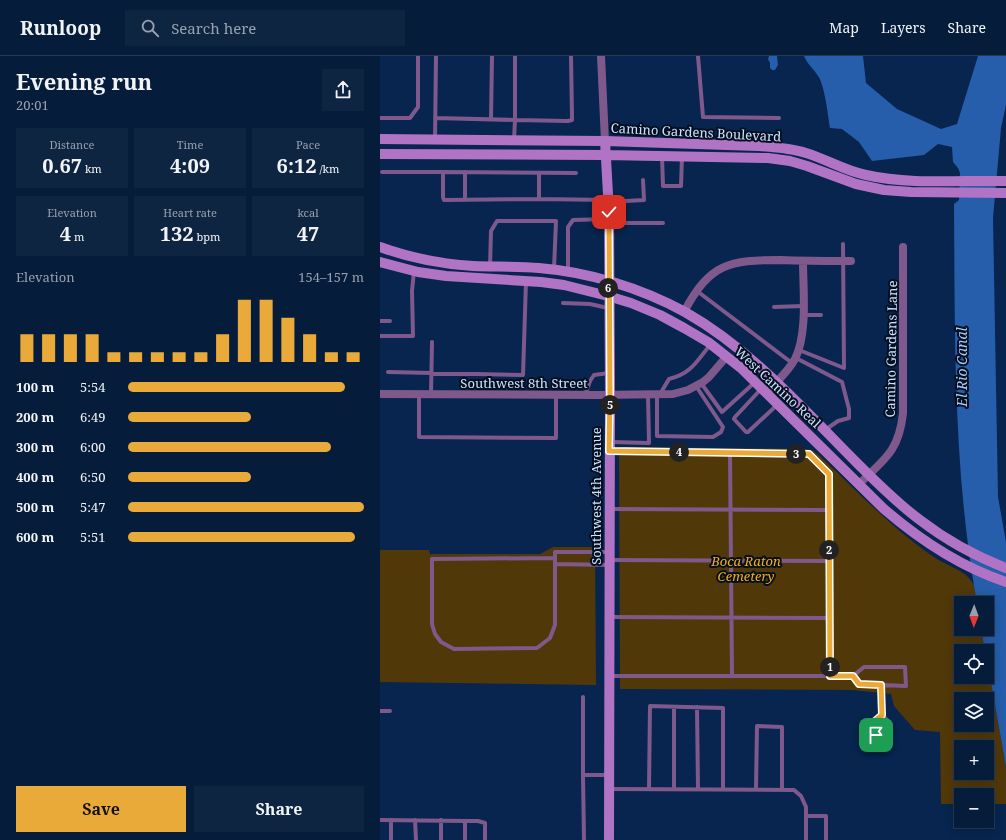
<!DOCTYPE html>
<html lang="en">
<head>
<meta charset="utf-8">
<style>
	:root { --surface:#051c3b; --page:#0e2542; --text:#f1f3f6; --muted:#97a1af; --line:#263a55; --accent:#eaaa39 }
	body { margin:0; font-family:"Noto Serif",serif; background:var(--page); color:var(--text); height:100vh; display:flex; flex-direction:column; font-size:15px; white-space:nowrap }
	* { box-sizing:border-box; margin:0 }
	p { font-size:13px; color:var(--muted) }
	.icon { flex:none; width:22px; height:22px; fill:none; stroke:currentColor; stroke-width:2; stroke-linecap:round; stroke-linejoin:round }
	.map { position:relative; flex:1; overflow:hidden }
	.side { display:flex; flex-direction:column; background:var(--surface); width:380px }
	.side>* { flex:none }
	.needle { width:26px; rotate:181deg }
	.buttons { position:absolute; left:574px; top:540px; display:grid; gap:8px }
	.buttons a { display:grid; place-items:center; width:40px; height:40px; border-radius:0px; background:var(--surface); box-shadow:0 2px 10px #0003,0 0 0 1px var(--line); font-size:20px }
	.pin { position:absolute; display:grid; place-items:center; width:34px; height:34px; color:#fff; margin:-17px; border-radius:8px; box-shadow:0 2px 6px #0006 }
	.km { position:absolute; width:20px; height:20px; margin:-10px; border-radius:50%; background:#222; color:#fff; font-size:11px; line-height:20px; text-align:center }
	.round { display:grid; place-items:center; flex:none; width:42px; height:42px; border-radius:0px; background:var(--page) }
	.headline { display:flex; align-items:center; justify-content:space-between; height:68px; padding:0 16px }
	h1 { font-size:22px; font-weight:700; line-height:30px }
	.metrics { display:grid; grid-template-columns:repeat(3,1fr); gap:6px; height:68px; padding:4px 16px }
	.metrics div { display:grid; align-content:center; border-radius:0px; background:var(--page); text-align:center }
	.metrics b { font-size:20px; font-weight:700 }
	.metrics small { font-size:11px; font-weight:400 }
	.metrics p { font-size:11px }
	.chart { height:112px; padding:8px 16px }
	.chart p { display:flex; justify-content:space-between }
	.chart svg { width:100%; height:72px; margin-top:4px; stroke:var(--accent); stroke-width:6 }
	.cta { display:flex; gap:8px; margin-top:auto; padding:8px 16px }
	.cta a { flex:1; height:46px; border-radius:0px; background:var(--accent); color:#111; font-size:16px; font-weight:700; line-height:46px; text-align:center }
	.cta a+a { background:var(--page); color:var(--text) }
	ul { padding:0 16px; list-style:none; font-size:13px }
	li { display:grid; grid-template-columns:64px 48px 1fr; align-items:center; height:30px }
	li i { height:10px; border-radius:5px; background:var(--accent) }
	header { display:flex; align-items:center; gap:24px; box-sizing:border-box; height:56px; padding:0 20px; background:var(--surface); border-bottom:1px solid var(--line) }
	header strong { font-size:19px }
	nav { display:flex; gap:22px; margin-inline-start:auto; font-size:14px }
	.search { width:280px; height:36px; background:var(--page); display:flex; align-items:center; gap:10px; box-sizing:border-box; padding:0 14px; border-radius:0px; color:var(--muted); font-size:15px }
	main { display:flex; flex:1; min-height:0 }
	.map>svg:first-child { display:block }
</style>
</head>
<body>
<header>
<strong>Runloop</strong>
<div class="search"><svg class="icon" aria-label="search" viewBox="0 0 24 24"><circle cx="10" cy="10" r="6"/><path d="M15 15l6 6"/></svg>Search here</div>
<nav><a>Map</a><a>Layers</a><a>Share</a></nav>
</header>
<main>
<section class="side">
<div class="headline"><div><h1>Evening run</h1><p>20:01</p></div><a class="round"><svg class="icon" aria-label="share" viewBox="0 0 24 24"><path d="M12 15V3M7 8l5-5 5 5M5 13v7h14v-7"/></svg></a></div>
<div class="metrics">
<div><p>Distance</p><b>0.67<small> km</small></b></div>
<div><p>Time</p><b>4:09</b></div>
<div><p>Pace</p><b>6:12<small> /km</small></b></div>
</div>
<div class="metrics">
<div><p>Elevation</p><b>4<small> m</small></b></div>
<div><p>Heart rate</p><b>132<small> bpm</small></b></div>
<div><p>kcal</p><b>47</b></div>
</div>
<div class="chart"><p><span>Elevation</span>154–157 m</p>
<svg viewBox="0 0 160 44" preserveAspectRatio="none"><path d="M5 44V27M15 44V27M25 44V27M35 44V27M45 44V38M55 44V38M65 44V38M75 44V38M85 44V38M95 44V27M105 44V6M115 44V6M125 44V17M135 44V27M145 44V38M155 44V38"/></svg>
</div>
<ul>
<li><b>100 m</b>5:54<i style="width:92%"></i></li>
<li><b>200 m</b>6:49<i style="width:52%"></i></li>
<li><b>300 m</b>6:00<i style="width:86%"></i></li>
<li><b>400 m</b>6:50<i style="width:52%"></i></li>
<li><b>500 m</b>5:47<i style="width:100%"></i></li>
<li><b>600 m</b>5:51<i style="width:96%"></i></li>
</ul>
<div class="cta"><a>Save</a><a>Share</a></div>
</section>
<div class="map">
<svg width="626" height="784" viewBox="0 0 626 784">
	<rect width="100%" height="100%" fill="#07254f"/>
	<path fill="#513809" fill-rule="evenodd" d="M 239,391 L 425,393 L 432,394 L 440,400 C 478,436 513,474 557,503 C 568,510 586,515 592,526 C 596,531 596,541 597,547 L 581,547 L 581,573 L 601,573 L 605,595 L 581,595 L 581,621 L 607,621 L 607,604 L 626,711 L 626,748 L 607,748 L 607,739 L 581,739 L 581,748 L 561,748 L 560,676 L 535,674 L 514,650 L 511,638 L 472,634 L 240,633 ZM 581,643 L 607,643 L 607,669 L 581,669 ZM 581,691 L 607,691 L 607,717 L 581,717 Z
		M 173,491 L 215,491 L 216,629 L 0,626 L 0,494 L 49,494 L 50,498 L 160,498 Z"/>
	<path fill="#265eab" d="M 389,0 L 397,0 L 398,9 L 395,14 L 392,14 L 390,12 L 390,7 L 388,3 Z
		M 424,0 L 483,0 L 486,27 L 517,53 L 561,73 L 577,68 L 598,0 L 626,0 L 626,49 L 621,72 L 613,162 L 618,441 L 626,486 L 626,711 L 607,604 L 607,595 L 605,595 L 601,573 L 607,573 L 607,547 L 597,547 C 573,416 575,281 574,148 L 579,144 L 580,117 L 578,112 L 573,106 L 572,91 L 558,88 L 544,99 L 492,105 L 479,86 L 462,73 L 450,72 C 448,60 445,30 438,20 C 434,13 427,8 424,0 Z"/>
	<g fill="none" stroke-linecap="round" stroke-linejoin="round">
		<path stroke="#7f598c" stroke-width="4" d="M 135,0 L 135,64 L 188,65 L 192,64 L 192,61 L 191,0
			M 318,0 L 323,61 L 399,62
			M 0,62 L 30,62 L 38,51 L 38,0
			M 55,62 L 135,64 L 134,84
			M 111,63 L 112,0
			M 55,84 L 56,0
			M 282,100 L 283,130 L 301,130 L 302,100
			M 2,116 L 63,116
			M 85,116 L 85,144
			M 159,117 L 159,143
			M 196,117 L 63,116 L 63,141 L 64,144 L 66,144 L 159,143 L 227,144
			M 228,146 L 264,144 L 263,124
			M 230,167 L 283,167
			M 110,210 L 111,175 L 117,165 L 176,165 L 174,213
			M 188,214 L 188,171 L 193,164 L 228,163
			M 317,235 L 412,307
			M 183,247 L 210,248 L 228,252
			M 394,251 L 423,250
			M 423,259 L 441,259
			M 0,265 L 10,265
			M 0,280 L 33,280 L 32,235 L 34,215
			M 419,294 L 464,312 L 463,188
			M 416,302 L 462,326 L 469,353 L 469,362 L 458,365 L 445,374
			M 8,316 L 143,319 L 146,225
			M 321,327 L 342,356 L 374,327
			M 382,332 L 355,361 L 354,363 L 366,376 L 368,376 L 397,349
			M 39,338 L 39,381 L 176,382 L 176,339
			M 51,338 L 52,286
			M 280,338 L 289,323 C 311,318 317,305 330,289
			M 205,339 L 210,325 L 214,319 L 229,317
			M 277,339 L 277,380 L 333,381 L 341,376 L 343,371 L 316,330
			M 231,386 L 269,387 L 268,339
			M 230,395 L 429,398 L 449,418 L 450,620
			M 350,397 L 352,620
			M 229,453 L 449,454
			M 228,496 L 175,496 L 175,508 L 229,509
			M 175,502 L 52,503 L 52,568 L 55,578 L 61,586 L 74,593 L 157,592 L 170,582 L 175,569 L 175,508
			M 230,504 L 449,505
			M 230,561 L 450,562
			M 484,611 L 525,611 L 526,630 L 479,628 L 473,620 Z
			M 230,620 L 473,620
			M 203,641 L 203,719 L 228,719
			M 317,651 L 318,733
			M 0,655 L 10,655
			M 502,659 L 511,668 L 511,680 L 505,681
			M 498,680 L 495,679 L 495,665 L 502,659 L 501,629
			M 203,719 L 204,784
			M 229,733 L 414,734 L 421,740 L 426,751 L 426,784
			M 269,733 L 270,650 L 343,652 L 343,733
			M 294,733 L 294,651
			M 376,733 L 377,670 L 402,671 L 402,734
			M 426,760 L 446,760 L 446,784
			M 0,764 L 85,765 L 85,784
			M 11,764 L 11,784
			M 35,764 L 36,784
			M 61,764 L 61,784
			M 85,765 L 98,765 L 105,767 L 105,784"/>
		<path stroke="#7f598c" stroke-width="8" d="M 221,0 L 225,85
			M 304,256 C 330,207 349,204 401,204 C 424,205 448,205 471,205
			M 387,336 C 397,325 408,316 415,303 C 428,277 423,233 423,205
			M 0,338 L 217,339 L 293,338 L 308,334 L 323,326 L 329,321 L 347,300
			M 479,428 C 505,403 519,395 523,357 L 523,191"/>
		<path stroke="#b174c5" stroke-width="10" d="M 0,83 L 225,85 L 378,90 C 394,91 411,92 426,97 C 446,103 465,115 486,119 C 530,129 581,124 626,125
			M 225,85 L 229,156 L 230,339 L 229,784
			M 0,98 L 225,99 L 388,102 L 410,105 L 427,110 L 476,128 L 504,134 L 531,136 L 626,137
			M 0,191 C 30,202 62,208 93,210 C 115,211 137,210 159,212 C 209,216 261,232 305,256 C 372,294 423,353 478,408 C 497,427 517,447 540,464 C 566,484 595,500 626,512
			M 0,206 L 38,216 L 66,220 L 161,226 L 184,229 L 228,240 L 251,247 L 280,259 L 304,272 L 328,286 L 361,312 L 504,453 C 540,484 581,511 626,526"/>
	</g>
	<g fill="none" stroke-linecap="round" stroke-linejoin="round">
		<g stroke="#fff" stroke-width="8">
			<path id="route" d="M 229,156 L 230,339 L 229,395 L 429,398 L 449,418 L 450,620 L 473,620 L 479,628 L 501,629 L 502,659 L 495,665 L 496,679"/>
		</g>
		<use href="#route" stroke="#eaaa39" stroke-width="5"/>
	</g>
	<g text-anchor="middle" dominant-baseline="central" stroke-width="4" stroke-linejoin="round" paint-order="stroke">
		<g font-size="13" fill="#cfe2fd" stroke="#041022">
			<text transform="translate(316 76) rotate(3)">Camino Gardens Boulevard</text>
			<text transform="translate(511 293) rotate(-89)">Camino Gardens Lane</text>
			<text x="144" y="327">Southwest 8th Street</text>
			<text transform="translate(398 331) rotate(43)">West Camino Real</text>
			<text transform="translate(216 440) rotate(-90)">Southwest 4th Avenue</text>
		</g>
		<g font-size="13" font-style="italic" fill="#fbaf06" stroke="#041022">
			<text x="366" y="505">Boca Raton<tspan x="366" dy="15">Cemetery</tspan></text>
		</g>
		<g font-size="14" font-style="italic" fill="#acc9f3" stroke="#041022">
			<text transform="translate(581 311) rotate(-90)">El Rio Canal</text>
		</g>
	</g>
</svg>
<div class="buttons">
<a><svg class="needle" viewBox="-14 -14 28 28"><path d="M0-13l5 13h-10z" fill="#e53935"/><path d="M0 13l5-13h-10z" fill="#97a1af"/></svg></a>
<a><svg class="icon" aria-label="locate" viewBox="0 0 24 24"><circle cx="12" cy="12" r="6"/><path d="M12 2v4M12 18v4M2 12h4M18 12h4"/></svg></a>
<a><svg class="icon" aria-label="layers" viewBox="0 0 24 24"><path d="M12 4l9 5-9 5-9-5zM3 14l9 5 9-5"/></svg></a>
<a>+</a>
<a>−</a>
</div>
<div class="pin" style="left:496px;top:679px;background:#1e9e55"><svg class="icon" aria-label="arrive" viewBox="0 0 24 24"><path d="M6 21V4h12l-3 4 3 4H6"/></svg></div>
<div class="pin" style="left:229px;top:156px;background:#d93025"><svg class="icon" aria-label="check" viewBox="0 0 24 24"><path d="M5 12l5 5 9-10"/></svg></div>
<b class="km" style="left:450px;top:611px">1</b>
<b class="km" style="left:449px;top:494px">2</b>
<b class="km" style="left:416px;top:398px">3</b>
<b class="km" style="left:299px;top:396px">4</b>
<b class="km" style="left:230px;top:349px">5</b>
<b class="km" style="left:228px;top:232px">6</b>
</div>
</main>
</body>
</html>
